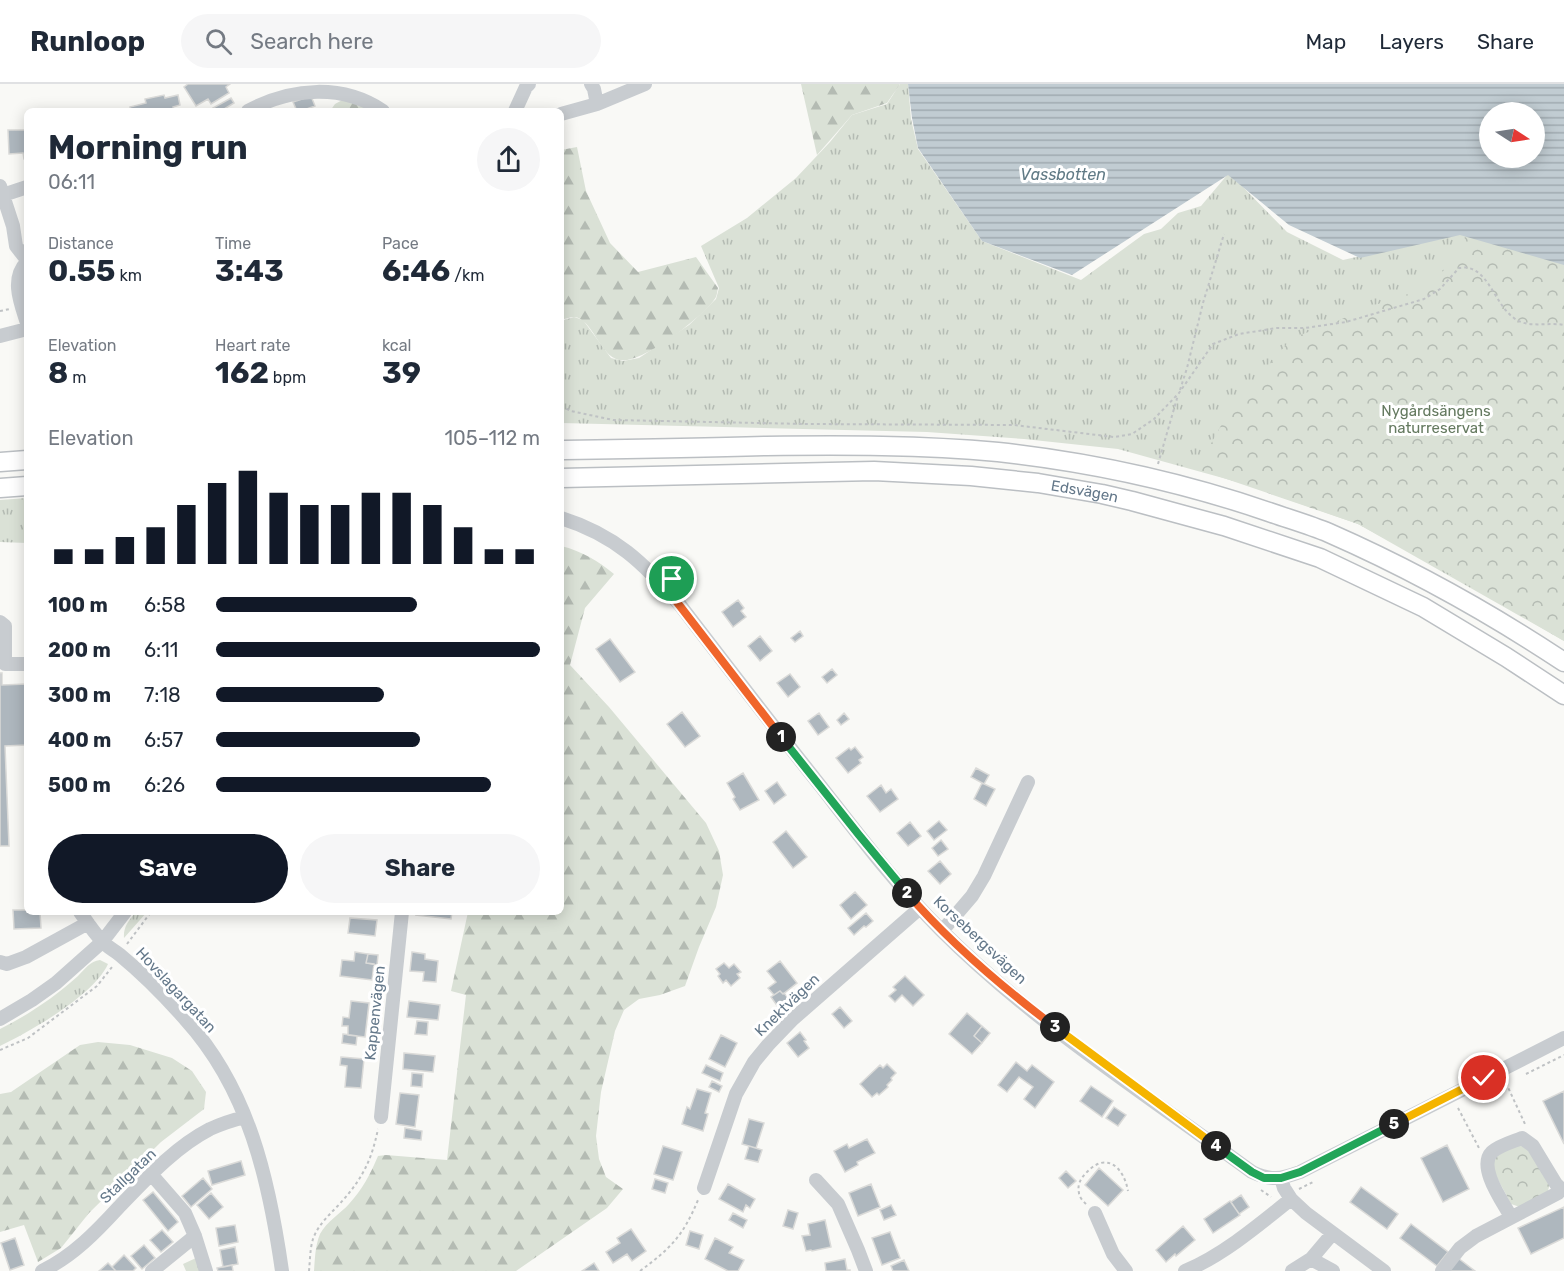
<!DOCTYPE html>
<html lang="en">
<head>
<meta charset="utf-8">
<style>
	:root { --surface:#fff; --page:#f6f6f7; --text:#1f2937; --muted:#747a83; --line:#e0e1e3; --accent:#111827 }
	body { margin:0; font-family:Rubik,sans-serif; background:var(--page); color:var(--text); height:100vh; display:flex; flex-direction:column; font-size:22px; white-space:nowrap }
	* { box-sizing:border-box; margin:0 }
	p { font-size:20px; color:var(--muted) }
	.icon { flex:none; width:33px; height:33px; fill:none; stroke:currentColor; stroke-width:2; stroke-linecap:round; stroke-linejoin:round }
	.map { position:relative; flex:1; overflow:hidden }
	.sheet { position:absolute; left:24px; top:24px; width:540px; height:807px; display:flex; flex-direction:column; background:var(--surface); border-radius:9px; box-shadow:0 3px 15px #0003 }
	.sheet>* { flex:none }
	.needle { width:39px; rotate:102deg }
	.buttons { position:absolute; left:1479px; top:18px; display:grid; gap:12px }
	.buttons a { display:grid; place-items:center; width:66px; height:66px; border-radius:50%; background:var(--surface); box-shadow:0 3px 15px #0003; font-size:30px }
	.pin { position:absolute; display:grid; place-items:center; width:51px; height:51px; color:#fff; margin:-26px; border:3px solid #fff; border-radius:50%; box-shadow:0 2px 6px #0007 }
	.km { position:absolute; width:30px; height:30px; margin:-15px; border-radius:50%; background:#222; color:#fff; font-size:16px; line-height:30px; text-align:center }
	.round { display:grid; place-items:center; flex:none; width:63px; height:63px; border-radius:32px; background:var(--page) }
	.headline { display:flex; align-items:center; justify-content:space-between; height:102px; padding:0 24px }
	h1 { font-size:33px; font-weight:700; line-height:45px }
	.stats { display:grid; grid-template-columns:repeat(3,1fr); gap:9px; height:102px; padding:6px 24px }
	.stats div { display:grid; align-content:center }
	.stats b { font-size:30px; font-weight:700 }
	.stats small { font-size:16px; font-weight:400 }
	.stats p { font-size:16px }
	.chart { height:168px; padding:12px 24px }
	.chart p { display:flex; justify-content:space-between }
	.chart svg { width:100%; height:108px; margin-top:6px; stroke:var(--accent); stroke-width:6 }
	.action { display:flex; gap:12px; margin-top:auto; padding:12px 24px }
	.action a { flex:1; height:69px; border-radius:36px; background:var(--accent); color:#fff; font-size:24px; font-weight:700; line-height:69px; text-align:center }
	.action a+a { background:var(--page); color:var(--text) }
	ul { padding:0 24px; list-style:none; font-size:20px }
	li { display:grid; grid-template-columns:96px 72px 1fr; align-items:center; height:45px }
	li i { height:15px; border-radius:8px; background:var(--accent) }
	header { display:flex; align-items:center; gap:36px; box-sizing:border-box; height:84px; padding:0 30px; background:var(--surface); border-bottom:2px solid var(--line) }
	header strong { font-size:28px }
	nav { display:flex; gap:33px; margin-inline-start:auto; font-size:21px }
	.search { width:420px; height:54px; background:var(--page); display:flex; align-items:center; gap:15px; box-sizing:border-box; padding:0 21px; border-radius:33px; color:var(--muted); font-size:22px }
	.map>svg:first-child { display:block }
</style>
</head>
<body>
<header>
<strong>Runloop</strong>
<div class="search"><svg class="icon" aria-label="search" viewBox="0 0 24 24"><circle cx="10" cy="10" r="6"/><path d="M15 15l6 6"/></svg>Search here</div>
<nav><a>Map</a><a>Layers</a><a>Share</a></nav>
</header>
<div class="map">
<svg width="1564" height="1187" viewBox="0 0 1564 1187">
	<defs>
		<pattern id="grass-tufts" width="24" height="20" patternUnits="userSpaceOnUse" patternTransform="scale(1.5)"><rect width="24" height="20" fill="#dae1d6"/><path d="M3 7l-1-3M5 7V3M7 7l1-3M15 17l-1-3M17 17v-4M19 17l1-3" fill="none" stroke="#b4bbb3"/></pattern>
		<pattern id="forest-firs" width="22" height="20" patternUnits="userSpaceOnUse" patternTransform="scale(1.5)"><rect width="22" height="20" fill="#dae1d6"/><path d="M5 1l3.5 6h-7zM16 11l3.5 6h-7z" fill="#b4bbb3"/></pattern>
		<pattern id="park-crowns" width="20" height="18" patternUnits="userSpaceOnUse" patternTransform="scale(1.5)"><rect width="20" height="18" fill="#dae1d6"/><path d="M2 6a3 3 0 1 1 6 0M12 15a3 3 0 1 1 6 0" fill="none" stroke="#b4bbb3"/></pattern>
		<pattern id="water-rules" width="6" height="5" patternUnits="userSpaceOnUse" patternTransform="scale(1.5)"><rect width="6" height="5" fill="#c1ccd2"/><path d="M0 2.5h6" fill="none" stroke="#a0aab0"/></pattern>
	</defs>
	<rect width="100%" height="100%" fill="#f9f9f6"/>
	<path fill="url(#grass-tufts)" d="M 900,0 L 908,0 L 911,35 L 918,65 L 982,157 L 1081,196 L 1144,150 L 1161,145 L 1178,129 L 1201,122 L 1228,90 L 1240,100 L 1287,148 L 1343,176 L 1462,149 L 1474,157 L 1564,557 L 1358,440 L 1241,399 L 1118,365 L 1024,355 L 927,348 L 561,339 L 561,237 L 574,233 L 583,236 L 611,274 L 623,277 L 639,274 L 689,241 L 716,215 L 719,204 L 701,162 L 747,134 L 796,94 L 830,58 L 852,31 L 887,20 Z
		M 27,414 L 27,459 L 0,458 L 0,416 Z
		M 136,828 L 147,828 L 124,854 C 123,843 129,836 136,828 Z
		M 100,876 L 108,880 C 94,911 31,947 0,962 L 0,945 C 28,931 55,913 78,892 C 85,885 90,877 100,876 Z"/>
	<path fill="url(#forest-firs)" d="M 801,0 L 900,0 L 887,19 L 852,31 L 817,71 Z
		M 346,14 L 370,27 L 330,27 L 335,20 Z
		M 577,63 L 586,107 L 610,159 L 638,188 L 696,173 L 718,204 C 717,208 717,213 714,216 C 701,234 641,281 619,276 C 600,272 592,234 574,233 C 570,233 565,235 561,236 L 561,66 Z
		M 561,462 C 582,467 598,477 614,490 L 585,524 L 570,581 L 609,623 L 706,739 L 719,767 L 723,791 L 716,823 L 699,863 L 685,902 L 660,911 L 639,915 L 624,926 L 615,947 L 601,1008 L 596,1052 L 599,1075 L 606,1093 L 623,1105 L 607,1124 L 516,1187 L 314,1187 C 315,1175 315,1162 320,1150 C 327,1137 340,1130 349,1120 C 362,1106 371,1089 378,1072 L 386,1071 L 447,1076 L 466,911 L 451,907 L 468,828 L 561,828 Z
		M 98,958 L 130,961 L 172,974 L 192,987 L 206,1008 L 204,1025 L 161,1058 L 89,1129 L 61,1164 L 38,1178 L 24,1141 L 0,1148 L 0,1010 L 11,1008 L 80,961 Z"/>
	<path fill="url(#park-crowns)" d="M 1564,81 L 1564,557 L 1448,489 L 1358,440 L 1197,385 L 1229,327 L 1292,254 L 1333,239 L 1366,224 L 1408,210 L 1441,190 L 1463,159 L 1480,105 Z
		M 1523,1059 L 1550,1099 L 1547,1111 L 1520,1123 L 1511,1120 L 1494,1088 L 1493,1079 L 1498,1069 Z
		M 196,1174 L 202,1187 L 186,1187 L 183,1180 Z"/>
	<path fill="url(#water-rules)" fill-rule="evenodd" d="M 908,0 L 1564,0 L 1564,181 L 1460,151 L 1360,174 L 1289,141 L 1228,91 L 1072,191 L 982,157 L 918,64 L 912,34 ZM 1490,28 L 1534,28 L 1534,74 L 1490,74 Z"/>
	<path fill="#aeb7be" stroke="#dadad8" stroke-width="1.5" d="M 188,0 L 230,0 L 226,3 L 229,9 L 211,20 L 208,15 L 196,22 L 184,3 Z
		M 164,11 L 165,14 L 178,11 L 180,21 L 173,23 L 174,27 L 131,27 L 130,23 L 146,19 L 145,15 Z
		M 311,12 L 315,22 L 301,27 L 297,27 L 293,18 Z
		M 231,14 L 234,19 L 221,27 L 215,27 L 213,24 Z
		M 27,41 L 27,75 L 24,75 L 23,69 L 9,70 L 8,46 L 25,46 L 25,42 Z
		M 738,516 L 744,524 L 741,527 L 746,533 L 733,543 L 722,528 Z
		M 800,547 L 803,552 L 795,558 L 791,554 Z
		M 760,552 L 772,567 L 760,577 L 748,562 Z
		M 610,555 L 635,588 L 620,598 L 596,565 Z
		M 832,585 L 837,591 L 827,599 L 822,593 Z
		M 0,589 L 2,589 L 2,601 L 27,600 L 27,661 L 5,662 L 9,762 L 0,762 Z
		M 790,590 L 800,603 L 788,613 L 777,599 Z
		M 682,628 L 700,652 L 685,663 L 667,640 Z
		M 819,629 L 829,643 L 818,651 L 808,637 Z
		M 844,629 L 849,635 L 841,641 L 837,636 Z
		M 855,663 L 863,673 L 859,676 L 861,679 L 848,689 L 836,674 L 849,664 L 851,666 Z
		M 976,684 L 989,691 L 984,700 L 971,693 Z
		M 743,689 L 759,716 L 740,726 L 733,715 L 735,713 L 727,699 Z
		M 777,698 L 786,711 L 774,720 L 765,707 Z
		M 982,699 L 995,705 L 986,722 L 974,715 Z
		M 881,701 L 886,709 L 891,705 L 898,715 L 880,728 L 867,712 Z
		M 939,737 L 947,746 L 934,756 L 927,747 Z
		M 910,738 L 921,752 L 908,762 L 897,749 Z
		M 786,747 L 807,773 L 793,784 L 773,758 Z
		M 941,756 L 948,765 L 938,772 L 932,764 Z
		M 940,777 L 951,790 L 940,800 L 928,787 Z
		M 855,808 L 867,821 L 851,835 L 840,821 Z
		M 13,826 L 27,826 L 27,828 L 40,828 L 41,844 L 14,845 Z
		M 417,828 L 452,828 L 451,835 L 416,831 Z
		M 866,829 L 873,837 L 866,843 L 864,842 L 854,851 L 848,844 Z
		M 350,834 L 377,836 L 375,852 L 348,849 Z
		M 355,868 L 368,870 L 366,879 L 374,880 L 372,896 L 340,892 L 342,876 L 354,877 Z
		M 412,868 L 425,870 L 425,875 L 438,877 L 436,898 L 423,897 L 424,888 L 410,887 Z
		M 368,870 L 378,871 L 377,881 L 366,879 Z
		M 780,877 L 797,899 L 783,910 L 780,907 L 774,911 L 768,904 L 776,898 L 767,887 Z
		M 724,879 L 729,884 L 734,880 L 741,888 L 737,890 L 740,894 L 731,902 L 726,896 L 723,899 L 718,892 L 720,890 L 716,885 Z
		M 905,892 L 924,911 L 913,922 L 902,911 L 895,918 L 889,912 L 896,906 L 893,903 Z
		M 780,907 L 783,910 L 784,909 L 789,915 L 778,923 L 771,913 Z
		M 351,917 L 369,919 L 365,953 L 348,951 L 348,942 L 342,942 L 343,933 L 349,934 Z
		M 409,917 L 440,921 L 438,936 L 407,933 Z
		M 840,923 L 852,937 L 844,944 L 832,930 Z
		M 967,929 L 982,942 L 974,952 L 982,959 L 972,970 L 949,950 Z
		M 417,937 L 428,938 L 427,951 L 415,950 Z
		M 982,942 L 990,949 L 982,959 L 974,952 Z
		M 800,948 L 806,956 L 804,957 L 809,964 L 798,973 L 787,959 Z
		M 343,950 L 357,952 L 356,961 L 342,959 Z
		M 721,951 L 737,959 L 725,983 L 709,975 Z
		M 404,969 L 435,972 L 433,988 L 403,985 Z
		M 341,973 L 364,975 L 361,1004 L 345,1003 L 347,982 L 340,981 Z
		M 1016,978 L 1027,987 L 1032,981 L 1054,998 L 1035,1024 L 1024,1015 L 1033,1003 L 1019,993 L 1007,1008 L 998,1001 Z
		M 887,980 L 896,989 L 891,994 L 892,996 L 887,1001 L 888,1003 L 879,1011 L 877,1009 L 872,1013 L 860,1000 L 880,981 L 883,984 Z
		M 706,981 L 723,989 L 720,997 L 702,989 Z
		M 412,989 L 423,990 L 422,1003 L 411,1002 Z
		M 712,997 L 722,1002 L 719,1008 L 709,1003 Z
		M 1091,1002 L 1113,1017 L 1102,1033 L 1080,1017 Z
		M 697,1005 L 711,1009 L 705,1029 L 708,1030 L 703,1047 L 682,1040 L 687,1023 L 690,1025 Z
		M 1564,1007 L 1564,1060 L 1543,1017 Z
		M 400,1009 L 419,1011 L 415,1043 L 396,1040 Z
		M 1114,1023 L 1126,1031 L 1118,1042 L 1106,1034 Z
		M 749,1035 L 764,1039 L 756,1064 L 742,1060 Z
		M 405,1044 L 422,1047 L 421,1056 L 404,1054 Z
		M 867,1055 L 875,1069 L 857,1078 L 858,1081 L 845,1088 L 834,1067 L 847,1060 L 849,1064 Z
		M 1447,1061 L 1469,1105 L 1443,1118 L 1421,1074 Z
		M 663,1062 L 682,1068 L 673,1096 L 654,1090 Z
		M 749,1062 L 762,1066 L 758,1078 L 745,1075 Z
		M 241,1077 L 245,1091 L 212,1101 L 208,1087 Z
		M 1099,1084 L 1123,1106 L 1108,1122 L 1085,1101 Z
		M 1066,1087 L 1076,1097 L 1068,1104 L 1059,1094 Z
		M 203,1094 L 212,1105 L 191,1123 L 182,1112 Z
		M 655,1095 L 668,1099 L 665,1109 L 652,1105 Z
		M 728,1100 L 755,1115 L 750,1124 L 746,1121 L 743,1128 L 719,1115 Z
		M 871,1100 L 880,1123 L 858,1132 L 849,1109 Z
		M 1361,1103 L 1398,1130 L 1387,1145 L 1350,1118 Z
		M 153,1108 L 178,1138 L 168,1147 L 143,1116 Z
		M 211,1109 L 223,1123 L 209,1135 L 197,1121 Z
		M 1241,1111 L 1249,1123 L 1239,1130 L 1231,1118 Z
		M 1230,1117 L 1240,1131 L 1213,1149 L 1204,1135 Z
		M 891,1121 L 896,1131 L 884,1136 L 880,1126 Z
		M 1564,1123 L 1564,1154 L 1531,1170 L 1518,1144 Z
		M 788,1126 L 798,1129 L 793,1145 L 783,1142 Z
		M 733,1129 L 747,1136 L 743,1144 L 729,1136 Z
		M 825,1136 L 831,1163 L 812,1167 L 811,1166 L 806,1167 L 802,1152 L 810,1151 L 808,1140 Z
		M 1411,1140 L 1448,1168 L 1437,1182 L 1400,1154 Z
		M 235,1141 L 238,1158 L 219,1162 L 216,1144 Z
		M 1183,1142 L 1195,1156 L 1176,1172 L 1175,1170 L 1166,1178 L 1156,1166 Z
		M 631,1145 L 646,1167 L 632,1177 L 627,1170 L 613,1179 L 606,1168 L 620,1159 L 617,1154 Z
		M 162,1146 L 173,1158 L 161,1168 L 150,1156 Z
		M 690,1147 L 703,1151 L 699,1165 L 686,1161 Z
		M 890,1148 L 900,1174 L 882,1181 L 872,1154 Z
		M 15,1154 L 24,1181 L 10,1186 L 1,1159 Z
		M 715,1154 L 733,1163 L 729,1169 L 744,1176 L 738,1187 L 728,1187 L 705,1175 Z
		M 144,1161 L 155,1174 L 142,1185 L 131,1172 Z
		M 235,1163 L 238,1180 L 223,1183 L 220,1166 Z
		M 124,1171 L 136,1184 L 133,1187 L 116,1187 L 112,1183 Z
		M 1458,1174 L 1475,1187 L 1448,1187 Z
		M 845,1175 L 847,1186 L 850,1186 L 850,1187 L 826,1187 L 825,1179 Z
		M 904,1176 L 909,1187 L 893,1187 L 891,1182 Z
		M 108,1179 L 116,1187 L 99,1187 Z
		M 594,1179 L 599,1187 L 582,1187 Z
		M 232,1181 L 233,1187 L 218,1187 L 217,1184 Z"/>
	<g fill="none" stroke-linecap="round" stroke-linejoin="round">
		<g stroke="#bbbfc3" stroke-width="21">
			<g id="major">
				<path d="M 561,366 C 629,365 698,364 766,362 C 844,361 921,361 998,368 C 1090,378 1182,398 1269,428 C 1289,435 1310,441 1329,449 C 1411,485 1490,529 1564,578"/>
				<path d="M 0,378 L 27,376"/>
				<path id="s1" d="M 561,394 L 874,387 L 971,392 L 1038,399 L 1102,410 L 1132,417 L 1224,442 L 1320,474 L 1423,523 L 1506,573 L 1564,611"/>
				<path d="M 0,404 L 27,402"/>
			</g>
		</g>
		<path stroke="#bfc2c4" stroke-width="2" stroke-dasharray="3 3" stroke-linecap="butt" d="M 0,227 L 10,225
			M 1180,306 L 1187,284 L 1203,219 L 1224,150
			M 561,322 L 571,327 L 613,336 L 805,340 L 1014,341 L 1114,353 L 1132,350 L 1154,335 L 1179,309 L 1213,260 L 1239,250 L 1277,244 L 1305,244 L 1346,238 L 1424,215 L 1440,205 L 1459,184 C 1462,184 1466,183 1469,184 C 1491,190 1496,224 1517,236 C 1530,244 1549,238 1564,241
			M 1158,380 L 1178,311
			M 127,860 L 151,828
			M 0,966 L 28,954 L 97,902 L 112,883
			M 1526,990 L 1564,971
			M 1506,999 L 1525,1040
			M 1458,1024 L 1479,1064
			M 1299,1105 L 1315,1097
			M 1261,1106 L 1271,1113
			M 1086,1120 C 1083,1117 1079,1113 1079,1109 C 1077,1100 1081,1094 1087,1088 C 1107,1067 1124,1084 1128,1107
			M 309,1187 C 310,1177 310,1164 313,1155 C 319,1138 334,1127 344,1115 C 364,1092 372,1074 378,1045
			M 640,1187 C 671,1164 683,1152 698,1116"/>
		<path stroke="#c8ccd0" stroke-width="14" d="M 591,0 L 594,5 L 597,20
			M 248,27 C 292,3 343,0 383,27
			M 515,27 L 526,3 L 529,0
			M 561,30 L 597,20 L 645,0
			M 0,102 L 13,142 L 16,162 L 27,176
			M 0,112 L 27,103
			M 27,178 C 10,195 21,220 27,239
			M 0,252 L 27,245
			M 561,434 C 615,451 644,479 680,521 C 726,581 772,641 819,700 C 858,750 896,801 941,846 C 1034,939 1147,1011 1252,1088 C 1271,1097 1281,1095 1300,1088 L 1564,954
			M 0,538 L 5,542 L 5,580 L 27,580
			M 80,828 C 87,838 94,849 102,857 C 107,863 114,866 120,871 C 143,890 165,912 185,935 C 249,1005 269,1096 282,1187
			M 942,847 L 972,812 L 984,792 L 1028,698
			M 0,878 L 7,880 L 26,873 L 88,839
			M 0,935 L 32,916 L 56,899 L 102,858 L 125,828
			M 381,1033 L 402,828
			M 151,1090 L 185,1129 L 195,1152 L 206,1187
			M 1281,1094 L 1284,1104 L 1291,1115 L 1306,1129 L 1384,1187
			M 816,1096 L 838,1120 L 858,1166 L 866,1187
			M 704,1104 L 736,1010 L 754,978 L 768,961 L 793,935 L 920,824
			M 1095,1129 L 1113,1170 L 1126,1187
			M 1511,1133 C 1503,1118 1477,1083 1492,1068 C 1500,1061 1512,1058 1522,1054 L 1533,1062 L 1556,1100 L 1561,1105
			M 1333,1149 L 1311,1175 L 1333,1187
			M 42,1187 C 73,1172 96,1148 119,1123 C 146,1095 175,1063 210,1045 C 221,1040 233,1036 245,1033
			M 152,1187 L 195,1152
			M 1185,1187 C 1222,1172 1260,1140 1291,1115
			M 1292,1187 L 1311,1175
			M 1442,1187 L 1460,1164 L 1476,1152 L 1558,1109 L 1561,1105 L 1564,1106"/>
		<use href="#major" stroke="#fff" stroke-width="18"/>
	</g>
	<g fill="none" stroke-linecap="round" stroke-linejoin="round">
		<g stroke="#fff" stroke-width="12">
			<path id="split-1" d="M 672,495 C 677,499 679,501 679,508 L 673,513 L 781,653"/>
		</g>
		<g stroke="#fff" stroke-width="12">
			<path id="split-2" d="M 781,653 L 859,751 L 907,809"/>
		</g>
		<g stroke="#fff" stroke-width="12">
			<path id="split-3" d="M 907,809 C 950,859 1002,903 1055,943"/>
		</g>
		<g stroke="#fff" stroke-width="12">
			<path id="split-4" d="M 1055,943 L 1216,1062"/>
		</g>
		<g stroke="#fff" stroke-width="12">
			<path id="split-5" d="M 1216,1062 L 1252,1088 L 1264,1094 L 1281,1094 L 1300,1088 L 1394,1040"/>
		</g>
		<g stroke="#fff" stroke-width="12">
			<path id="split-6" d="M 1394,1040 L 1484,994"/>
		</g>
		<use href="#split-1" stroke="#f0652b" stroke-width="8"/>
		<use href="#split-2" stroke="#22a559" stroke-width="8"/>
		<use href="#split-3" stroke="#f0652b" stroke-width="8"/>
		<use href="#split-4" stroke="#f5b400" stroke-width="8"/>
		<use href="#split-5" stroke="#22a559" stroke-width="8"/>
		<use href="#split-6" stroke="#f5b400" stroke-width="8"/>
	</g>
	<g text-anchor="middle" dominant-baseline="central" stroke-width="6" stroke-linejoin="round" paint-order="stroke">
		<g font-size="15" fill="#657a60" stroke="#fff">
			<text x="1436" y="327">Nygårdsängens<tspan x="1436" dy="17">naturreservat</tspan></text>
		</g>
		<g font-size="15" fill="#64788a" stroke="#fff">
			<text stroke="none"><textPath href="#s1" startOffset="525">Edsvägen</textPath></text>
			<text transform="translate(980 856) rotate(43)">Korsebergsvägen</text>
			<text transform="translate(176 906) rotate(47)">Hovslagargatan</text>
			<text transform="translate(787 921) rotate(-44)">Knektvägen</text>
			<text transform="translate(375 929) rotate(-84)">Kappenvägen</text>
			<text transform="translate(128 1092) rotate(-44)">Stallgatan</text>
		</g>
		<g font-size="16" font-style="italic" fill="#607a85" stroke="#fff">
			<text x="1063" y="90">Vassbotten</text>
		</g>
	</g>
</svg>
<div class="buttons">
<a><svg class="needle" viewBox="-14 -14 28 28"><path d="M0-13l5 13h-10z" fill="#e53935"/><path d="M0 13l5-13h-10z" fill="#747a83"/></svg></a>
</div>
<div class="pin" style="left:672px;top:495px;background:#1e9e55"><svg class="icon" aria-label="arrive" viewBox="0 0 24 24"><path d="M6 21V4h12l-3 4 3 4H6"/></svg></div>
<div class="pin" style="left:1484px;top:994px;background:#d93025"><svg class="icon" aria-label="check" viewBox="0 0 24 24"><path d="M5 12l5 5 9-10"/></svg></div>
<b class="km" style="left:781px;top:653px">1</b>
<b class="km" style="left:907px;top:809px">2</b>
<b class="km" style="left:1055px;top:943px">3</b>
<b class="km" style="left:1216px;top:1062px">4</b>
<b class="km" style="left:1394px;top:1040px">5</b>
<section class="sheet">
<div class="headline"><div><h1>Morning run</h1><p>06:11</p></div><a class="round"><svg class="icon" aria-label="share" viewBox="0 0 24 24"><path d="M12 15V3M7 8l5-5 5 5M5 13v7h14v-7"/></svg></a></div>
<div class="stats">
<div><p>Distance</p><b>0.55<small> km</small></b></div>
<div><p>Time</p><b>3:43</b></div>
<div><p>Pace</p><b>6:46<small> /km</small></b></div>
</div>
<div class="stats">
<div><p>Elevation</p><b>8<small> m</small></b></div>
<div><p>Heart rate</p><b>162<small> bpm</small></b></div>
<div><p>kcal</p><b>39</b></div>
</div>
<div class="chart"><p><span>Elevation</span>105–112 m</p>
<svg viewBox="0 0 160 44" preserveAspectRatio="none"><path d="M5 44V38M15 44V38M25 44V33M35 44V29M45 44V20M55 44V11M65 44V6M75 44V15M85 44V20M95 44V20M105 44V15M115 44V15M125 44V20M135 44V29M145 44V38M155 44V38"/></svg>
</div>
<ul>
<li><b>100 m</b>6:58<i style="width:62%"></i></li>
<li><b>200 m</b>6:11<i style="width:100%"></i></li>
<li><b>300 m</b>7:18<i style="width:52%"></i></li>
<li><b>400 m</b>6:57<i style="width:63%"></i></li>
<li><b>500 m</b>6:26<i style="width:85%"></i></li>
</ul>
<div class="action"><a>Save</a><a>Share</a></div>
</section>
</div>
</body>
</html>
